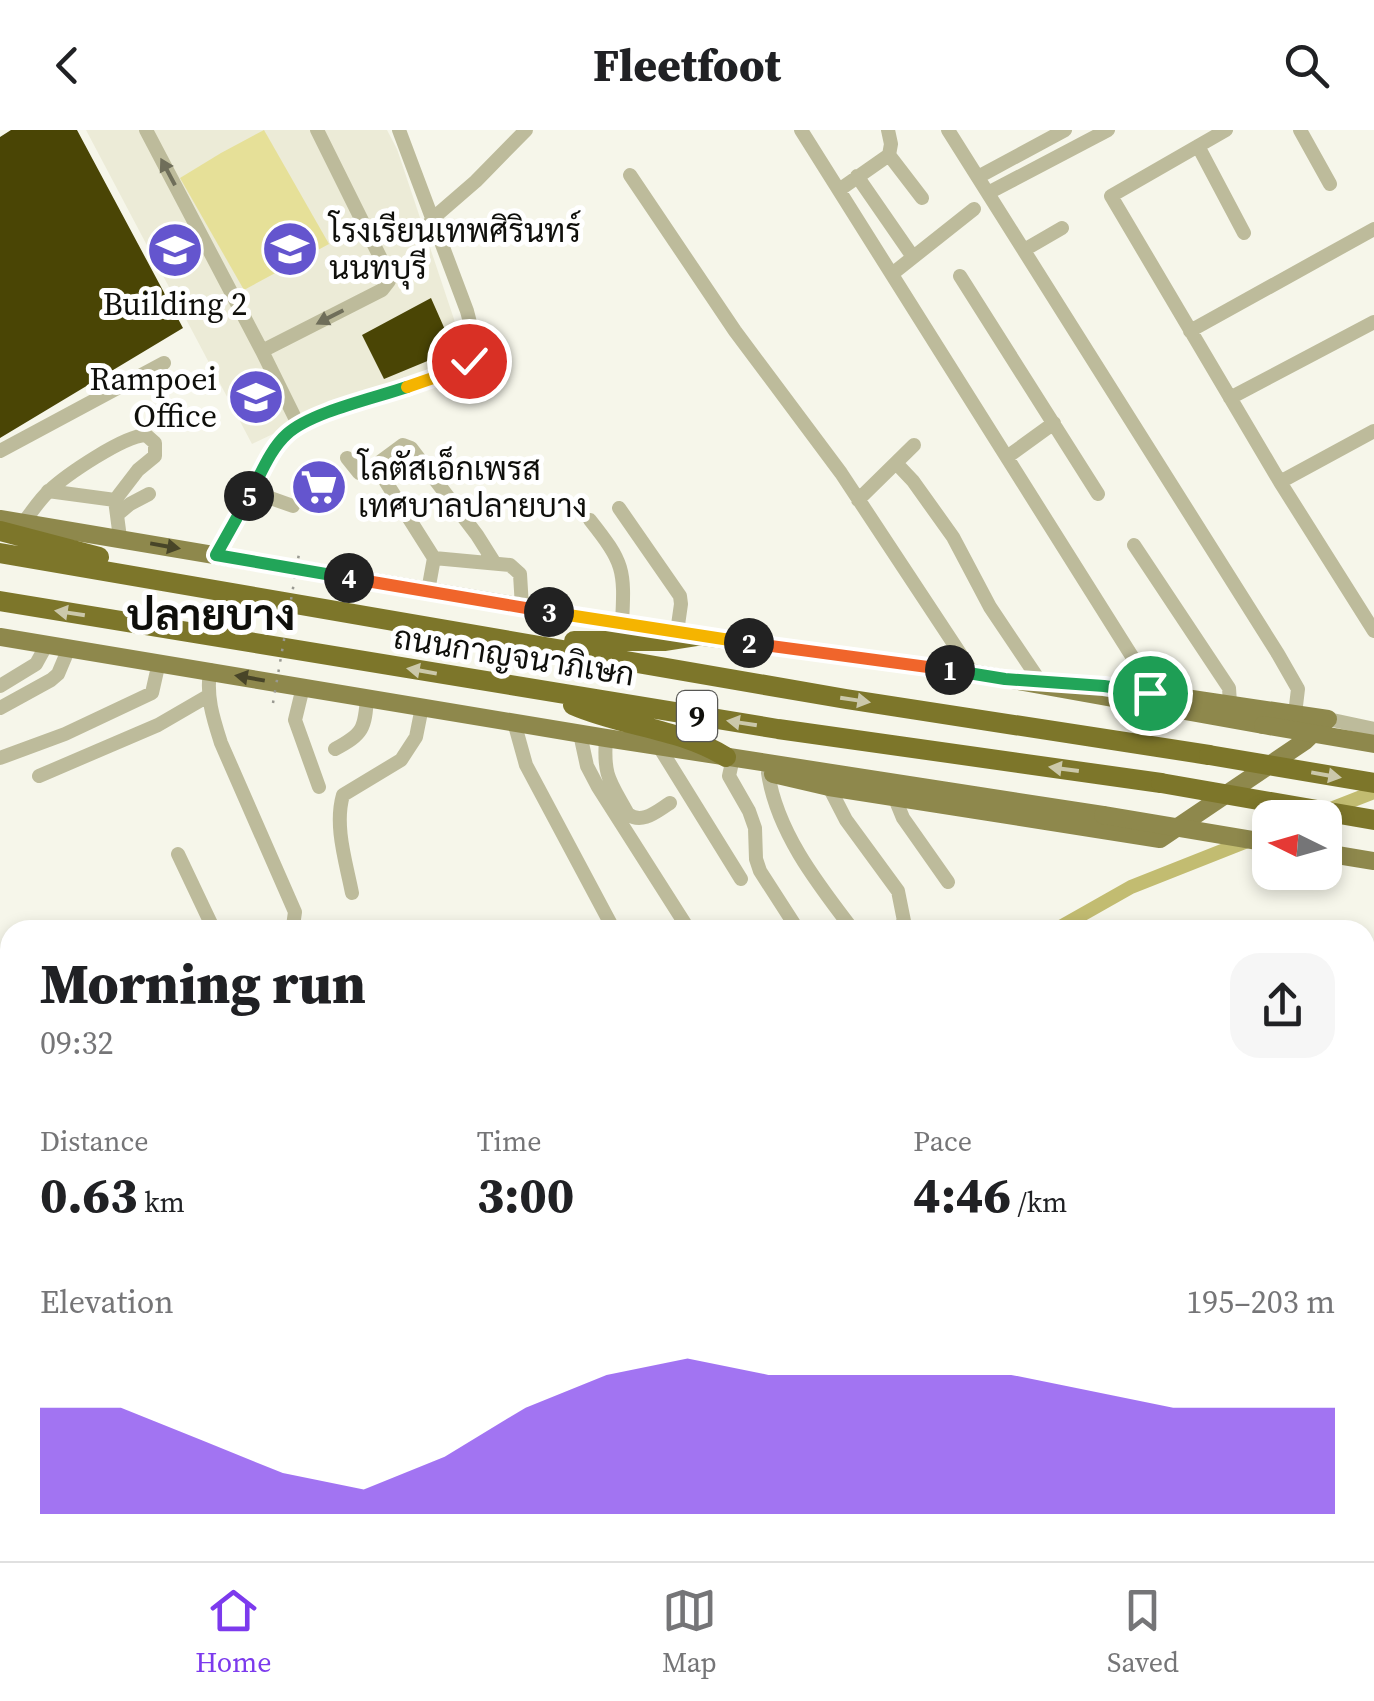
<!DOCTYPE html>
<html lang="en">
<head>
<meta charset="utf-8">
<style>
	:root { --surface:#fff; --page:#f6f6f6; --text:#202124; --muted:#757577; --line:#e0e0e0; --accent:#7c3aed }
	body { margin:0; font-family:"Source Serif 4",Sarabun,serif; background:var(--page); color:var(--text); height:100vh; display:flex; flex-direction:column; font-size:38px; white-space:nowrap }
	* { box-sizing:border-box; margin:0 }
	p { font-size:32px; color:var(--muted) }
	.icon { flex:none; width:55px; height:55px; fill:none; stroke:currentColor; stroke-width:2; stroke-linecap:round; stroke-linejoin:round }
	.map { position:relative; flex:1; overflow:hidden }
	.drawer { position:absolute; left:0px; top:790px; width:1375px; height:642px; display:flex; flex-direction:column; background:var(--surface); border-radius:30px 30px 0 0; box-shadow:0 5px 15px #0003 }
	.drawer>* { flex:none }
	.needle { width:65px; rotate:275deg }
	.tools { position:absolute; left:1252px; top:670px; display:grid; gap:20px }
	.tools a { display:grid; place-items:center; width:90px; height:90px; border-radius:20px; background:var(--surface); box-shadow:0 5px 15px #0003; font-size:50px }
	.pin { position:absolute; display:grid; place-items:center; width:85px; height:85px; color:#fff; margin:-42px; border:5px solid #fff; border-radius:50%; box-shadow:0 2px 10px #0007 }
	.km { position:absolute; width:50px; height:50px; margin:-25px; border-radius:50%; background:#222; color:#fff; font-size:28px; line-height:50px; text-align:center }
	.round { display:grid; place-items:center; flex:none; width:105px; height:105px; border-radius:30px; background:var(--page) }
	.headline { display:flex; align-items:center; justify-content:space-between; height:170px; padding:0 40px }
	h1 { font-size:55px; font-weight:800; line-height:75px }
	.stats { display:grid; grid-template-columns:repeat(3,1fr); gap:15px; height:170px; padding:10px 40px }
	.stats div { display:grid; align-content:center }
	.stats b { font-size:50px; font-weight:800 }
	.stats small { font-size:28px; font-weight:400 }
	.stats p { font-size:28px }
	.chart { height:280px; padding:20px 40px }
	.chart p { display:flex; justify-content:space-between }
	.chart svg { width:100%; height:180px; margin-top:10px; fill:var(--accent); opacity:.7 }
	header { display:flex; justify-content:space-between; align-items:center; height:130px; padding:0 40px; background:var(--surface); font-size:45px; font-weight:800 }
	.tab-bar { display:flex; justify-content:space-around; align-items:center; height:140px; border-top:2px solid var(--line); background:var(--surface); font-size:28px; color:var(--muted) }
	.tab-bar a { display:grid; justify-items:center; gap:5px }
	.tab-bar .selected { color:var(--accent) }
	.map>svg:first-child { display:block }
</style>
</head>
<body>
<header><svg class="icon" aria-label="back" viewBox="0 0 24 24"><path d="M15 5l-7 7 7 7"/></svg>Fleetfoot<svg class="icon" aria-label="search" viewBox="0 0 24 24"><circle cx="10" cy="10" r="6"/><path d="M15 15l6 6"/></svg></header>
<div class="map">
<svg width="1374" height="1431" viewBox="0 0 1374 1431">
	<rect width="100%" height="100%" fill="#f6f6ea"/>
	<path fill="#ecebd7" d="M 86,0 L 387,0 L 397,19 L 464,219 L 457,231 L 420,244 L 338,280 L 292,295 L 252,314 Z"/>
	<path fill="#e6e098" d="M 264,0 L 329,114 L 244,160 L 180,48 L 221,23 Z"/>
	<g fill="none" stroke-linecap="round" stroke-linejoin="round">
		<path stroke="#c2bc71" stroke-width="14" d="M 1328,680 L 1374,662
			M 1055,800 L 1131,757 L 1270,702
			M 0,1216 L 10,1214"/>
	</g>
	<path fill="#4a4505" d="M 11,0 L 77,0 L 183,198 L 0,308 L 0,7 Z
		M 431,168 L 454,220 L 384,249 L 362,205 Z
		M 302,336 L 345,353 L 336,378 L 293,362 Z"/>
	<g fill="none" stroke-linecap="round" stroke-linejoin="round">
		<path stroke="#bdbb9b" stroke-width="14" d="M 146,0 L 262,221
			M 801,0 L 1150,555 L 1151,563
			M 948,0 L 1278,524 L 1298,559 L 1295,584
			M 1226,0 L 1111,66 L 1280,352 L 1374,501
			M 1300,0 L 1330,54
			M 1198,16 L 1244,103
			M 889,25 L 922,68
			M 630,45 L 735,201 L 841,343 L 973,543
			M 857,46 L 913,127
			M 978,47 L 1065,0
			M 839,60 L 889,25 L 891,14 L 888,0
			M 988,63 L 1108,0
			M 431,90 L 476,51 L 526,0
			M 1024,120 L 1062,98
			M 892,144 L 974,79
			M 960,146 L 1098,364
			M 1190,201 L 1374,99
			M 1230,268 L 1374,192
			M 299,296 L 262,221 L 382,160 L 389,151 L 389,145 L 317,0
			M 0,321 L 164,233
			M 1007,327 L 1054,293
			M 347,328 L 359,343 L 379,341
			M 896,333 L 913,351 L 953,407 L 990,477 L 1039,550
			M 1280,352 L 1374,301
			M 48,361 L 115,370
			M 251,361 L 293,376
			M 858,370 L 914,315
			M 619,378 L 680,466 L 681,474 L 677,502
			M 117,385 L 130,374 L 149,364
			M 590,390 C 624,433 625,439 622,493
			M 23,393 C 32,382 39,370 49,361 C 66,345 123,306 146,305 L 155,313 L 155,326 L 138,340 L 115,370 L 120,408
			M 1134,415 L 1229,558 L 1230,573
			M 217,425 L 277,315 L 289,302 L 309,291 L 456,240 C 481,226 473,204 467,181 L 399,0
			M 434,428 L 379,341 L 380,332 L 403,315 L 411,318 L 477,405 L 494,432
			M 428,461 L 434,428 L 510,435 L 520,444 L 522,477
			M 210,540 C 206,567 213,588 221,613 L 295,782 L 293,796 L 289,800
			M 0,556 L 36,534 L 47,514
			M 303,557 L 295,590 L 319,657
			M 0,578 L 51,550 L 58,544 L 69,518
			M 1328,589 L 1374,599
			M 514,592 L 526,635 L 614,800
			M 580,604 L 587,636 L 598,657 L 689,800
			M 606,608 C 603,647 610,651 628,684 C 642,695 657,681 670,673
			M 658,615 L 741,749
			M 335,619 C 363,604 365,599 367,567
			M 0,628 L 65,604 L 152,563 L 159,532
			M 733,628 L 729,646 L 749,681 L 755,698 L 756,729 L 760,741 L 798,800
			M 768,643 C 777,702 817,753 853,800
			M 39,646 L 158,595 L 208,566
			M 829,657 L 846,690 L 898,761 L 904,791 L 897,800
			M 894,666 L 903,688 L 948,752
			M 178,724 L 214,800
			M 352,763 C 346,732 334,696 343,665 L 401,630 L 416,607 L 422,577
			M 1365,839 L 1374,831
			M 1365,884 L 1374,880
			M 0,927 L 10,923
			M 1365,1025 L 1374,1042
			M 1365,1076 L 1374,1071
			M 1365,1275 L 1374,1271
			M 0,1405 L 10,1410
			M 140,1422 L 144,1431
			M 418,1422 L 423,1431
			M 697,1431 L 713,1422
			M 1068,1431 L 1084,1422"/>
		<path stroke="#8e884c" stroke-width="18" d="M 0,389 L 696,506 L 973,543 L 1263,595
			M 0,507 L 606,608 L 1103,685
			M 773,644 L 829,657 L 1160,709 L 1305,611 L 1328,589 L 1145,562
			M 1325,723 L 1374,731"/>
		<path stroke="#7d762a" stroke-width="20" d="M 0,401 L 99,427
			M 0,423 L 846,569 L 1209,625
			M 0,471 L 778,599 L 1161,653
			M 574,511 L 664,511 L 696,506
			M 573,575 C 623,597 679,598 726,627"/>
		<path stroke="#999991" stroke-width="2.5" stroke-dasharray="2.5 8" stroke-linecap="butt" d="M 273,573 L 300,418"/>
		<path stroke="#8e884c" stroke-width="18" d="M 1263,595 L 1374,614
			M 1103,685 L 1270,713"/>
		<path stroke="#7d762a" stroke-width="20" d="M 1209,625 L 1374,653
			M 1161,653 L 1374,690"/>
	</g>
	<defs><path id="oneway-solid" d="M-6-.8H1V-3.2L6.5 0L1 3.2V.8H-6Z" transform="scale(2.5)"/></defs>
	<g fill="#6f6e5a">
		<use href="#oneway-solid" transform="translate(168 42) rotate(-118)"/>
		<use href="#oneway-solid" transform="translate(330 187) rotate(153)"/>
	</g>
	<g fill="#484528">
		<use href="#oneway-solid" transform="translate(165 416) rotate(10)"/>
		<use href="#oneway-solid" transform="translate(250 548) rotate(-170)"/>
	</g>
	<g fill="#cbc8aa">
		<use href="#oneway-solid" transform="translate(70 483) rotate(-171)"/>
		<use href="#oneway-solid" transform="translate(422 541) rotate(-170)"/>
		<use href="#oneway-solid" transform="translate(855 570) rotate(9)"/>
		<use href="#oneway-solid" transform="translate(742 593) rotate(-171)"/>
		<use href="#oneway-solid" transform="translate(1064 639) rotate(-172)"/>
		<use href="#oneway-solid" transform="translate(1326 645) rotate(10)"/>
	</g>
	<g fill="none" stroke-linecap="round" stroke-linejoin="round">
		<g stroke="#fff" stroke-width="20">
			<path id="split-1" d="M 950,540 L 1005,549 L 1104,556 L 1150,563"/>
		</g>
		<g stroke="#fff" stroke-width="20">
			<path id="split-2" d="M 749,513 L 950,540"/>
		</g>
		<g stroke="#fff" stroke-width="20">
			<path id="split-3" d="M 549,482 L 749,513"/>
		</g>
		<g stroke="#fff" stroke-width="20">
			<path id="split-4" d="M 349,448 L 549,482"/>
		</g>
		<g stroke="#fff" stroke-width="20">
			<path id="split-5" d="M 249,366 L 216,425 L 349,448"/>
		</g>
		<g stroke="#fff" stroke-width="20">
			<path id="split-6" d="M 249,366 C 260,346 270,319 287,304 C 311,282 375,268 407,257"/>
		</g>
		<g stroke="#fff" stroke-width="20">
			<path id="split-7" d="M 407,257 L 456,240 L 469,231"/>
		</g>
		<use href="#split-1" stroke="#22a559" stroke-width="12"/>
		<use href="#split-2" stroke="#f0652b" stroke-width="12"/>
		<use href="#split-3" stroke="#f5b400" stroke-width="12"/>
		<use href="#split-4" stroke="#f0652b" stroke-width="12"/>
		<use href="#split-5" stroke="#22a559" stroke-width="12"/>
		<use href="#split-6" stroke="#22a559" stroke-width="12"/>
		<use href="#split-7" stroke="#f5b400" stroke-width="12"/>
	</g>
	<defs>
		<g id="school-disc" transform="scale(2.875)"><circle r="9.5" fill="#6455ce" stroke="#fff"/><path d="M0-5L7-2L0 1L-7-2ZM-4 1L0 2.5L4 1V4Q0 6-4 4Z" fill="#fff"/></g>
		<g id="supermarket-disc" transform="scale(2.875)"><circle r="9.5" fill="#6455ce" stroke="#fff"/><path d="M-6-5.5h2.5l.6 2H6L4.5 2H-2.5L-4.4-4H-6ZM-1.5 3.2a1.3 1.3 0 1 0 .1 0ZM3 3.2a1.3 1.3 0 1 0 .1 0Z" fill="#fff"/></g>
	</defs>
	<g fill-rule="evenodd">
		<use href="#school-disc" x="290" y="119"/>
		<use href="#school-disc" x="175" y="120"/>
		<use href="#school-disc" x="256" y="267"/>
		<use href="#supermarket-disc" x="319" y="357"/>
	</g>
	<g text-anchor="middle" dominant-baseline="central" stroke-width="10" stroke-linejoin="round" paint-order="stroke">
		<rect fill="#fff" stroke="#575754" stroke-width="2.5" x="677" y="561" width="40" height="50" rx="8"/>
		<g font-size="30" font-weight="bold" fill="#0f0f0b">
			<text x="697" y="586">9</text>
		</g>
		<g font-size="32" fill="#0f0f0b" stroke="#fff" text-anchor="start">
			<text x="329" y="101">โรงเรียนเทพศิรินทร์<tspan x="329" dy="37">นนทบุรี</tspan></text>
			<text x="175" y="174" text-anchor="middle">Building 2</text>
			<text x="217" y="249" text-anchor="end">Rampoei<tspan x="217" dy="37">Office</tspan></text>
			<text x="358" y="339">โลตัสเอ็กเพรส<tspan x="358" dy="37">เทศบาลปลายบาง</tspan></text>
		</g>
		<g font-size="32" fill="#0f0f0b" stroke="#fff">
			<text transform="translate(514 526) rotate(9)">ถนนกาญจนาภิเษก</text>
		</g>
		<g font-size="42" font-weight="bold" fill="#0f0f0b" stroke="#fff">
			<text x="211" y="485">ปลายบาง</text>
		</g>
	</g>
</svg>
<div class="tools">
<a><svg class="needle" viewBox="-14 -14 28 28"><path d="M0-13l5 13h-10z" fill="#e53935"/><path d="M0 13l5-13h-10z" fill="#757577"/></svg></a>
</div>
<div class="pin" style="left:1150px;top:563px;background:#1e9e55"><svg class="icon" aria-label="arrive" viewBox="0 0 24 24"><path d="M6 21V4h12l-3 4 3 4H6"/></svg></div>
<div class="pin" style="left:469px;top:231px;background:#d93025"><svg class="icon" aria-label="check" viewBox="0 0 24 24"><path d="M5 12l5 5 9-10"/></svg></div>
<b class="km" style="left:950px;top:540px">1</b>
<b class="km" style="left:749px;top:513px">2</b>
<b class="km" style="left:549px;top:482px">3</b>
<b class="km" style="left:349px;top:448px">4</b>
<b class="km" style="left:249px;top:366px">5</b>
<section class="drawer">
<div class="headline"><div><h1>Morning run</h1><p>09:32</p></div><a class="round"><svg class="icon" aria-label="share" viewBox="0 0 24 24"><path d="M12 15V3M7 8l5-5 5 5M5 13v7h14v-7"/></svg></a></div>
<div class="stats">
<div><p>Distance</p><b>0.63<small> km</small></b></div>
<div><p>Time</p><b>3:00</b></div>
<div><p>Pace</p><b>4:46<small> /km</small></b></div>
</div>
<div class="chart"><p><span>Elevation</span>195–203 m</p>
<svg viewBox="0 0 160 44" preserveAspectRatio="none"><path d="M0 44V18L10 18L20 26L30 34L40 38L50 30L60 18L70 10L80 6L90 10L100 10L110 10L120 10L130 14L140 18L150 18L160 18V44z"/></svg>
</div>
</section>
</div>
<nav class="tab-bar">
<a class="selected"><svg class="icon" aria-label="home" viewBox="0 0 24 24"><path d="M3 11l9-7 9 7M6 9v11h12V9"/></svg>Home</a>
<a><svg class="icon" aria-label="map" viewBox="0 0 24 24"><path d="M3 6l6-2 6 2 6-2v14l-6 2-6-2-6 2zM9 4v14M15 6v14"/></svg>Map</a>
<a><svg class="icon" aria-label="saved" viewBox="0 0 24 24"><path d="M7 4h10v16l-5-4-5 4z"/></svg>Saved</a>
</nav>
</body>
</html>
